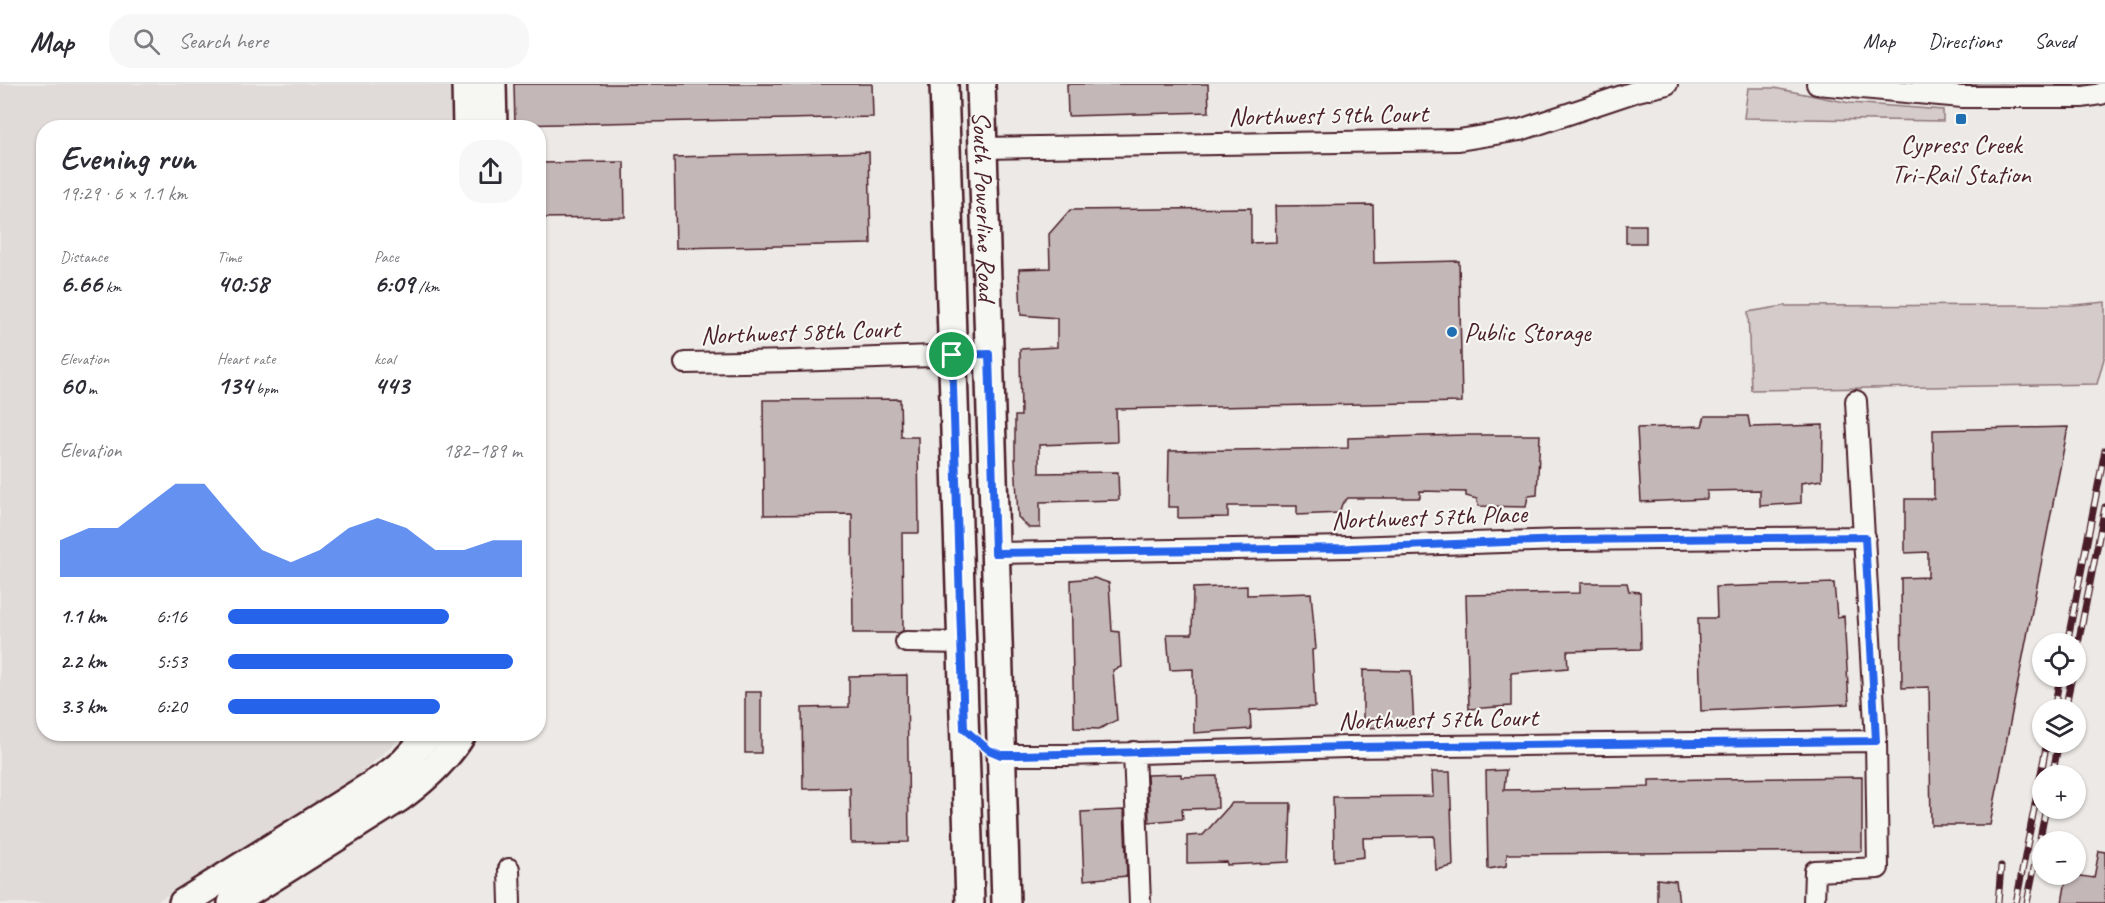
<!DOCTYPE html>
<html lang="en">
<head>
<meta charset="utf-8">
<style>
	:root { --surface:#fff; --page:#f7f7f7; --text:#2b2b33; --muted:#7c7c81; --line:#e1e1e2; --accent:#2563eb }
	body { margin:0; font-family:Caveat,sans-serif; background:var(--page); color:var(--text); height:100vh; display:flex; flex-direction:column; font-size:22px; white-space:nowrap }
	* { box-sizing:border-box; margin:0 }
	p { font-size:20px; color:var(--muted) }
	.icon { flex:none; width:33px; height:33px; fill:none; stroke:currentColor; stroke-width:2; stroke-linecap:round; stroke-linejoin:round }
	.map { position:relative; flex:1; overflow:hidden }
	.drawer { position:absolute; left:36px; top:36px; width:510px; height:621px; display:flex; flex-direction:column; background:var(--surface); border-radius:24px; box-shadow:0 2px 4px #0004 }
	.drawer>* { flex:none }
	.tools { position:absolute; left:2032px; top:549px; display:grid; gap:12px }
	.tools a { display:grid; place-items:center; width:54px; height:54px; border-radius:50%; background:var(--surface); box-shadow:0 2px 4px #0004; font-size:30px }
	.pin { position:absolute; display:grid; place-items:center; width:51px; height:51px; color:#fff; margin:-26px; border:3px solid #fff; border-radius:50%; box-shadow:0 2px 6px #0007 }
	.round { display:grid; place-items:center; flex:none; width:63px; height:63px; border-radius:24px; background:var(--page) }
	.summary { display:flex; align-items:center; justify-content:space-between; height:102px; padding:0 24px }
	h1 { font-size:33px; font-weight:700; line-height:45px }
	.metrics { display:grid; grid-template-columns:repeat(3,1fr); gap:9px; height:102px; padding:6px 24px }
	.metrics div { display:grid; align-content:center }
	.metrics b { font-size:26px; font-weight:700 }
	.metrics small { font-size:16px; font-weight:400 }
	.metrics p { font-size:16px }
	.chart { height:168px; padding:12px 24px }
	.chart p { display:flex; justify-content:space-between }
	.chart svg { width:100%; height:108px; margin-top:6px; fill:var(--accent); opacity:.7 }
	ul { padding:0 24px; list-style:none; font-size:20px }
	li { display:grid; grid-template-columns:96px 72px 1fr; align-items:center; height:45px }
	li i { height:15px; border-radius:8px; background:var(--accent) }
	header { display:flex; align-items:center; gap:36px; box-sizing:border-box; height:84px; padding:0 30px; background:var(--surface); border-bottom:2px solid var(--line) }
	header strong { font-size:28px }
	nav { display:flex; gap:33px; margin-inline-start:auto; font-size:21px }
	.search { width:420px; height:54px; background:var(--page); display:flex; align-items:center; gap:15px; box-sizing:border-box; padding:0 21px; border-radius:24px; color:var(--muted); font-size:22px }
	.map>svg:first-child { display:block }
</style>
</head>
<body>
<header>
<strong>Map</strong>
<div class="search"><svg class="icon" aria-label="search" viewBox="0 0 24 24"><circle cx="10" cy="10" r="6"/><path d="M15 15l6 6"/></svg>Search here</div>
<nav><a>Map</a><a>Directions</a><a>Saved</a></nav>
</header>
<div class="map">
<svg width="2105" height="819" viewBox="0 0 2105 819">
	<rect width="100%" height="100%" fill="#ece9e6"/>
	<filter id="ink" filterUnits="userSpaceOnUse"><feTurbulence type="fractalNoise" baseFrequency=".0167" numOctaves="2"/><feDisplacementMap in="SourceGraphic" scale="12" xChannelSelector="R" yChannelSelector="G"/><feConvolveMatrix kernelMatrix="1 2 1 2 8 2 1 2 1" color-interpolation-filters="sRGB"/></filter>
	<g filter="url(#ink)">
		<path fill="#e0dad8" d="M 0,0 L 450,0 L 451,40 L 438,43 L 44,44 L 44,650 L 405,650 L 354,695 L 154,819 L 0,819 Z"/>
		<path fill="#d4cbca" stroke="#8f757a" stroke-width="1.5" d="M 1967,0 L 2105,0 L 2105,7 L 1962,13 Z
			M 1748,4 L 1774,4 L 1850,19 L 1943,26 L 1943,37 L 1744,34 Z
			M 2105,218 L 2105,271 L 2097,300 L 1751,306 L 1748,228 L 1784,222 L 2074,221 Z"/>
		<path fill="#c4b7b7" stroke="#4a1f2b" stroke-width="1.5" d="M 514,0 L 872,0 L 873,33 L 515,41 Z
			M 1067,0 L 1208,0 L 1209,28 L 1068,32 Z
			M 869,68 L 871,160 L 676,164 L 674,73 Z
			M 624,78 L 625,133 L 538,134 L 538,79 Z
			M 1373,121 L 1374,179 L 1459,177 L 1462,318 L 1116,325 L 1117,358 L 1039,361 L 1039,389 L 1118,388 L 1119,416 L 1040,418 L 1040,444 L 1029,444 L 1018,433 L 1015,375 L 1015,332 L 1021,332 L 1020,265 L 1057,263 L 1057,234 L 1021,231 L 1019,185 L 1050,184 L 1049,150 L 1070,126 L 1251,124 L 1251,159 L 1276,158 L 1275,122 Z
			M 1626,141 L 1646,141 L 1646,159 L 1626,159 Z
			M 900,315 L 901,353 L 918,353 L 919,449 L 902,449 L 903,547 L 899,549 L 853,549 L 852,430 L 764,431 L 763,316 Z
			M 1705,332 L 1748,332 L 1750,343 L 1823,341 L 1822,396 L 1801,399 L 1801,419 L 1760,422 L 1760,406 L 1707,407 L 1707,415 L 1641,418 L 1637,344 L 1702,342 Z
			M 2068,343 L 1990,741 L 1931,741 L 1929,603 L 1902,604 L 1901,494 L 1928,493 L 1928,468 L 1905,469 L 1905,415 L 1934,415 L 1933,346 Z
			M 1465,351 L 1540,351 L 1537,411 L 1528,412 L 1526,423 L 1478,422 L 1477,415 L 1466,412 L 1466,408 L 1420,407 L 1420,414 L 1348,414 L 1342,420 L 1339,429 L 1297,431 L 1297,422 L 1228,422 L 1228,433 L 1178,434 L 1178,423 L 1168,423 L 1169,367 L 1348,364 L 1348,354 Z
			M 1094,494 L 1109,499 L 1112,547 L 1119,548 L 1121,583 L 1113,586 L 1117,636 L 1099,645 L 1074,644 L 1071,496 Z
			M 1580,499 L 1627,499 L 1629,507 L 1640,508 L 1641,565 L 1567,567 L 1568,584 L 1511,589 L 1511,622 L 1469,625 L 1466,511 L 1580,509 Z
			M 1834,499 L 1837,533 L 1844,532 L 1849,620 L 1701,627 L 1698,534 L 1717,534 L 1716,503 Z
			M 1247,502 L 1247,511 L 1311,509 L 1316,565 L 1312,566 L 1315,623 L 1250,626 L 1251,645 L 1194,649 L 1193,585 L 1170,586 L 1167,550 L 1192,550 L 1193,504 Z
			M 1363,586 L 1411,587 L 1414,642 L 1363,644 Z
			M 907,591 L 909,758 L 851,759 L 850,704 L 803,705 L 802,624 L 849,623 L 849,592 Z
			M 745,608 L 761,608 L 761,669 L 745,669 Z
			M 1506,686 L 1504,706 L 1649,703 L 1649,696 L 1862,693 L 1862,767 L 1507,770 L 1506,782 L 1488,785 L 1486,687 Z
			M 1432,688 L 1450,688 L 1453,782 L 1436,786 L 1434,752 L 1363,754 L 1364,773 L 1334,777 L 1333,713 L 1433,712 Z
			M 1181,690 L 1181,693 L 1217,692 L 1218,724 L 1182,725 L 1183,735 L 1149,738 L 1147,691 Z
			M 1232,719 L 1291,719 L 1289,778 L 1227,781 L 1227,778 L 1187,779 L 1187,752 L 1203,751 Z
			M 1124,726 L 1127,792 L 1084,796 L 1081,728 Z
			M 2099,767 L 2105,768 L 2105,819 L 2062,819 L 2067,790 L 2094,794 Z
			M 1657,795 L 1676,797 L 1679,819 L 1657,819 Z"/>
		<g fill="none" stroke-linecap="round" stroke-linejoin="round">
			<g stroke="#4a1f2b" stroke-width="24">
				<path id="street" d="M 1817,0 L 1962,13 L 2083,13 L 2101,10 L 2105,7
					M 982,64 L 1459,56 L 1520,46 L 1637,7 L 1667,0
					M 685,279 L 793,277 L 989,270
					M 995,469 L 1349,463 L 1562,456 L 1865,453
					M 906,558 L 962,559
					M 1134,668 L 1140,819
					M 1001,671 L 1067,671 L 1347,663 L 1876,657
					M 509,785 L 510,819
					M 1814,819 L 1815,787 L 1878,784 L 1876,657 L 1856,317"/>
			</g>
			<g stroke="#4a1f2b" stroke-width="32">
				<g id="secondary">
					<path d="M 466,0 L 467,44"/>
					<path d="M 492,0 L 493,44"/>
					<path d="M 944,0 L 970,819"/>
					<path id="s1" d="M 981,0 L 1006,819"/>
					<path d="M 183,819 L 385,693 L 404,678 L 430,650"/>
					<path d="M 232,819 L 399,714 C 424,696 446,676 462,650"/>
				</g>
			</g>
			<use href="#street" stroke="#f6f6f2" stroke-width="20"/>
			<use href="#secondary" stroke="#f6f6f2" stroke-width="27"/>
			<g stroke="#4a1f2b" stroke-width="7">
				<path id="rail" d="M 2067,560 L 2105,366
					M 2076,570 L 2105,423
					M 2054,626 L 2060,592
					M 2065,626 L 2072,592
					M 2052,692 L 2059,658
					M 1998,819 L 2001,782
					M 2016,819 L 2047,658
					M 2027,819 L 2046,724"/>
			</g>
			<use href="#rail" stroke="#f6f6f2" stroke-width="4.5" stroke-dasharray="14" stroke-linecap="butt"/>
		</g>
	</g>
	<g fill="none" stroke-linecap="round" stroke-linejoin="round" filter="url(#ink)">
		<g stroke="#fff" stroke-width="12">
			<path id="route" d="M 989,270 L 995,469 L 1350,464 L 1562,456 L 1865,453 L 1876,657 L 1347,663 L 1018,671 L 1001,671 L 989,666 L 964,645 L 952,271 Z"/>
		</g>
		<use href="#route" stroke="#2563eb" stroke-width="8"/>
	</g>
	<g fill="#1f6fb2" stroke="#f6f6f2" stroke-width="2">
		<rect x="1955" y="29" width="12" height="12" rx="3"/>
		<circle cx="1452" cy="248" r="6"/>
	</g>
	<g text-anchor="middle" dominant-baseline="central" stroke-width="4.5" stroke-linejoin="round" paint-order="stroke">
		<g font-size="26" fill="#4a1f2b" stroke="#f6f6f2">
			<text transform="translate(1328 31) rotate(-1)">Northwest 59th Court</text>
			<text stroke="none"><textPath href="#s1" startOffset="122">South Powerline Road</textPath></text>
			<text transform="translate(800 248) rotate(-2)">Northwest 58th Court</text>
			<text transform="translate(1429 433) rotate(-2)">Northwest 57th Place</text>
			<text transform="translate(1438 635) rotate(-1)">Northwest 57th Court</text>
		</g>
		<g font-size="26" fill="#4a1f2b" stroke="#f6f6f2">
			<text x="1961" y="60">Cypress Creek<tspan x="1961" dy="30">Tri-Rail Station</tspan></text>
			<text x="1464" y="248" text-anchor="start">Public Storage</text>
		</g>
	</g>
</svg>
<div class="tools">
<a><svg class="icon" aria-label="locate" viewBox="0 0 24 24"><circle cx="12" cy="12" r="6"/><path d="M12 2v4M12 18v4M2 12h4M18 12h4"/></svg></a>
<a><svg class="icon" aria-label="layers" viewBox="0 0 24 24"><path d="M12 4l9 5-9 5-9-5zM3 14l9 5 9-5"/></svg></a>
<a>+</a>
<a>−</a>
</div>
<div class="pin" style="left:952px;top:271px;background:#1e9e55"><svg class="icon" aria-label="arrive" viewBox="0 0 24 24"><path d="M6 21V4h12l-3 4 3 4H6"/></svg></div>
<section class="drawer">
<div class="summary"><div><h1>Evening run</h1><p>19:29 · 6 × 1.1 km</p></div><a class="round"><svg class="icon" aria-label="share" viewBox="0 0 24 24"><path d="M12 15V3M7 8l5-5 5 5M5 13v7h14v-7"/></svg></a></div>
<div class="metrics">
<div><p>Distance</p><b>6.66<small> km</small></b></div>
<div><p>Time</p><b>40:58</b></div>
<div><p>Pace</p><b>6:09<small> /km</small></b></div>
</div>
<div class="metrics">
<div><p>Elevation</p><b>60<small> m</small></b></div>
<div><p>Heart rate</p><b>134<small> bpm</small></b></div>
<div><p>kcal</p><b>443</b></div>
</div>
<div class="chart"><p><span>Elevation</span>182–189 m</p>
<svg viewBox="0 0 160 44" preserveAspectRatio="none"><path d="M0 44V29L10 24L20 24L30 15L40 6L50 6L60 20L70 33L80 38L90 33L100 24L110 20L120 24L130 33L140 33L150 29L160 29V44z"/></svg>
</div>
<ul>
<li><b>1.1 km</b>6:16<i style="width:75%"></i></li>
<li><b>2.2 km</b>5:53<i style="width:97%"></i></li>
<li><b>3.3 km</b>6:20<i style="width:72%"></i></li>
</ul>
</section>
</div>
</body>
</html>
